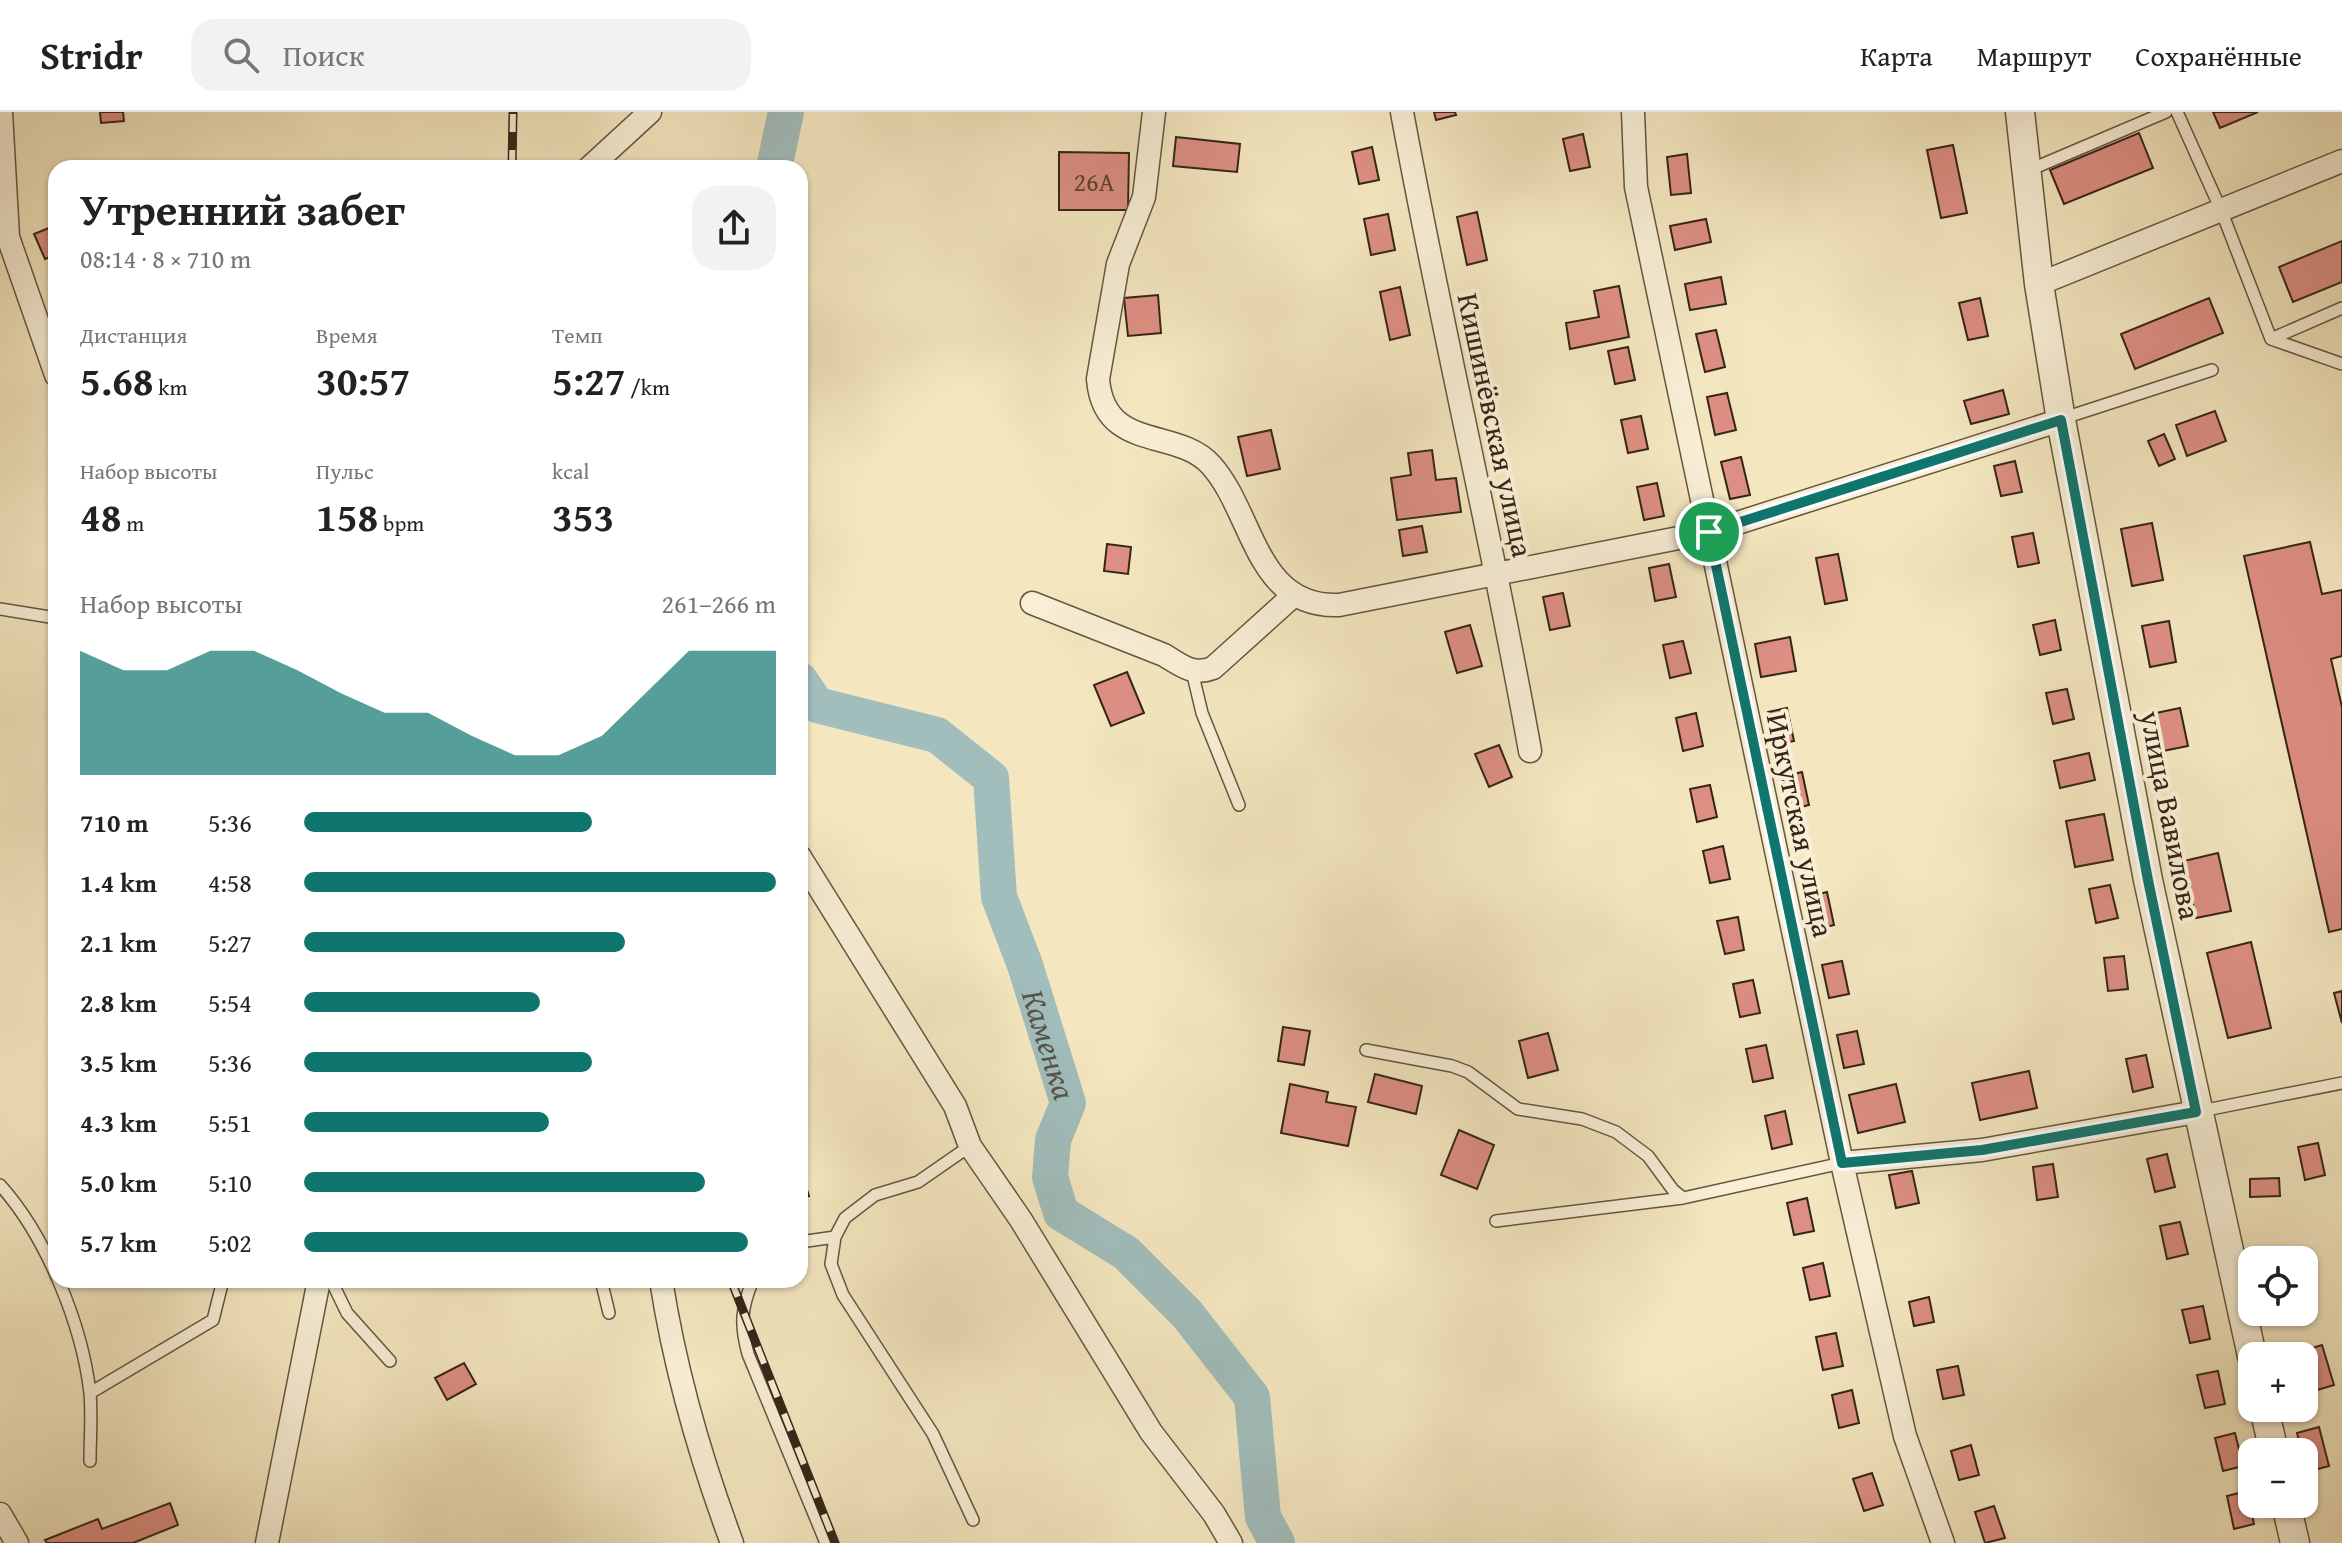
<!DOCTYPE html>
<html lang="ru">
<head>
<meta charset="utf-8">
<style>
	:root { --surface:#fff; --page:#f2f2f2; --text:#222; --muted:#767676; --line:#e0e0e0; --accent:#0f766e }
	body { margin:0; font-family:"Gentium Book Plus",serif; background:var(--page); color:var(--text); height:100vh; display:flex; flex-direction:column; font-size:30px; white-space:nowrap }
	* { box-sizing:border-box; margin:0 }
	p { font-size:26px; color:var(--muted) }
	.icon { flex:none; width:44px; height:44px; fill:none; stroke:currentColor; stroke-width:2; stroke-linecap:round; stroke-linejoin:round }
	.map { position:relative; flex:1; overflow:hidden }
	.details { position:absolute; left:48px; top:48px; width:760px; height:1128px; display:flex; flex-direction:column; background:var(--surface); border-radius:24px; box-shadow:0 2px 6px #0004 }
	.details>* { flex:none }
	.controls { position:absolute; left:2238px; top:1134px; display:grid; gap:16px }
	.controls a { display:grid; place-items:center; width:80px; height:80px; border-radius:16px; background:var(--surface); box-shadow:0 2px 6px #0004; font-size:40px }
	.pin { position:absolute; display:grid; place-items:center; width:68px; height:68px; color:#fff; margin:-34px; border:4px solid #fff; border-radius:50%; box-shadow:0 2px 8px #0007 }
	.round { display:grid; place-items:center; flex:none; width:84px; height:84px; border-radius:24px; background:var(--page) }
	.summary { display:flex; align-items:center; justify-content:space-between; height:136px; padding:0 32px }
	h1 { font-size:44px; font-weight:700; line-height:60px }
	.metrics { display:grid; grid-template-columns:repeat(3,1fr); gap:12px; height:136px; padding:8px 32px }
	.metrics div { display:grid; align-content:center }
	.metrics b { font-size:40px; font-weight:700 }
	.metrics small { font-size:22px; font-weight:400 }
	.metrics p { font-size:22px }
	.chart { height:224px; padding:16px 32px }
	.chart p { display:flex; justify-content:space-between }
	.chart svg { width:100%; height:144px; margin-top:8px; fill:var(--accent); opacity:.7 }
	ul { padding:0 32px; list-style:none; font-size:26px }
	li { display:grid; grid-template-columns:128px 96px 1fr; align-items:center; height:60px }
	li i { height:20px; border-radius:10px; background:var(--accent) }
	header { display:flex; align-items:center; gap:48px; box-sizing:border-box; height:112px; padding:0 40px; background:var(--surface); border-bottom:2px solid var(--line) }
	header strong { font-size:38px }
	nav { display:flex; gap:44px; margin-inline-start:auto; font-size:28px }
	.search { width:560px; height:72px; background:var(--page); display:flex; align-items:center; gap:20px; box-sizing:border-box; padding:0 28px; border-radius:24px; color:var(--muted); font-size:30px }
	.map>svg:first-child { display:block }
</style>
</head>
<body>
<header>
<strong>Stridr</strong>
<div class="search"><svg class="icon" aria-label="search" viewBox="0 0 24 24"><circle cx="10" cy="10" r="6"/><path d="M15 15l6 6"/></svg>Поиск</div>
<nav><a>Карта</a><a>Маршрут</a><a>Сохранённые</a></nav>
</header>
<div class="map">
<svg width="2342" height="1431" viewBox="0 0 2342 1431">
	<rect width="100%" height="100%" fill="#f4e7c0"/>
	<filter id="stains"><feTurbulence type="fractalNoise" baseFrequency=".0025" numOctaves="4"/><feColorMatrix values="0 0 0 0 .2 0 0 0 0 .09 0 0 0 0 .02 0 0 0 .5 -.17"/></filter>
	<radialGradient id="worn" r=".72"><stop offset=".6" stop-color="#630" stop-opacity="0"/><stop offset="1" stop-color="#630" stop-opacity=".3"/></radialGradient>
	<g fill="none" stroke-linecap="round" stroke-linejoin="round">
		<g stroke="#a1bdbc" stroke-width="36">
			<path d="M 774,56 L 786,0"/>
			<path id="s1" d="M 800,568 L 817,593 L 937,623 L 991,666 L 999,785 L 1025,853 L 1068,991 L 1053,1028 L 1050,1065 L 1061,1101 L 1126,1141 L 1187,1202 L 1252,1285 L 1263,1405 L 1277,1431"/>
		</g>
	</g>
	<path fill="#dd8f83" stroke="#352517" stroke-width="2" d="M 100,0 L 123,0 L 124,9 L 101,11 Z
		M 1434,0 L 1455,0 L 1456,3 L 1436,8 Z
		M 2213,0 L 2258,0 L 2220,16 Z
		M 2139,21 L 2153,56 L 2064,92 L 2050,58 Z
		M 1583,22 L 1590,55 L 1570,59 L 1563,27 Z
		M 1176,25 L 1240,32 L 1237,60 L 1173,54 Z
		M 1953,33 L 1967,101 L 1941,106 L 1927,38 Z
		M 1372,35 L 1379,68 L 1359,72 L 1352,40 Z
		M 1059,40 L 1129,41 L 1128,98 L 1059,98 Z
		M 1687,42 L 1691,81 L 1671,83 L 1667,45 Z
		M 1477,100 L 1487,148 L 1467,153 L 1457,105 Z
		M 1388,102 L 1395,138 L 1371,143 L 1364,107 Z
		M 1706,107 L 1711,130 L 1675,138 L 1670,114 Z
		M 56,113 L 56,143 L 45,147 L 34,122 Z
		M 2342,129 L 2342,170 L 2293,190 L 2279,155 Z
		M 1721,165 L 1726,192 L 1690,198 L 1685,172 Z
		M 1619,174 L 1629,225 L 1570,237 L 1566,211 L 1599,205 L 1594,179 Z
		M 1400,175 L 1410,223 L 1390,228 L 1380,180 Z
		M 1158,183 L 1161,221 L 1128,224 L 1124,186 Z
		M 1980,186 L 1988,224 L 1968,228 L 1959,191 Z
		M 2209,186 L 2223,221 L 2135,257 L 2121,222 Z
		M 1716,218 L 1725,255 L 1705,260 L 1696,222 Z
		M 1628,235 L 1635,268 L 1615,272 L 1608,239 Z
		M 2003,278 L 2009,302 L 1971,312 L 1964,289 Z
		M 1727,281 L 1736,318 L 1715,323 L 1707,285 Z
		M 2215,299 L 2226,329 L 2187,344 L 2176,313 Z
		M 1641,304 L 1648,337 L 1628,341 L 1621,308 Z
		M 1271,318 L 1280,357 L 1247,364 L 1238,325 Z
		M 2164,322 L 2175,347 L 2159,354 L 2148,329 Z
		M 1432,338 L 1436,368 L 1456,366 L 1461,400 L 1397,408 L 1391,366 L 1411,363 L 1408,341 Z
		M 1741,345 L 1750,383 L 1730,387 L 1721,350 Z
		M 2015,349 L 2022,380 L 2001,384 L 1994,354 Z
		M 1657,371 L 1664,404 L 1644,408 L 1637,375 Z
		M 2152,411 L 2163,468 L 2132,474 L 2121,417 Z
		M 1422,414 L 1427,440 L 1403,444 L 1399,418 Z
		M 2033,421 L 2039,451 L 2018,455 L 2012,425 Z
		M 2310,430 L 2322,482 L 2342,478 L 2342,544 L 2331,547 L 2342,595 L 2342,817 L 2329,820 L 2244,444 Z
		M 1107,432 L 1131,435 L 1128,462 L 1104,459 Z
		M 1838,442 L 1847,488 L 1825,492 L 1816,446 Z
		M 1669,452 L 1676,485 L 1655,489 L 1649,456 Z
		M 1563,481 L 1570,514 L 1550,518 L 1543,485 Z
		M 2055,508 L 2061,538 L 2040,543 L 2033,513 Z
		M 2169,509 L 2176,550 L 2150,555 L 2142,514 Z
		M 1470,513 L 1482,554 L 1457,561 L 1445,520 Z
		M 1790,525 L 1796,559 L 1761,565 L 1755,532 Z
		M 1683,529 L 1691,561 L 1670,566 L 1663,533 Z
		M 1127,560 L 1144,601 L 1111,614 L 1094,573 Z
		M 2067,577 L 2074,607 L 2053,612 L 2046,581 Z
		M 1787,596 L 1794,629 L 1774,633 L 1768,600 Z
		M 2180,596 L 2188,634 L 2163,639 L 2156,601 Z
		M 1696,601 L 1703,634 L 1683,639 L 1676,606 Z
		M 1499,633 L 1512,665 L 1489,675 L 1475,642 Z
		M 2089,641 L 2095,668 L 2060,676 L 2054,649 Z
		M 1802,660 L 1809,693 L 1789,698 L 1782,665 Z
		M 1710,673 L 1717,705 L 1697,710 L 1690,677 Z
		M 2104,702 L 2113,748 L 2075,755 L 2066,709 Z
		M 1723,734 L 1730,767 L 1710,771 L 1703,739 Z
		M 2218,741 L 2231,799 L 2196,806 L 2184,749 Z
		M 2110,773 L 2118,806 L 2096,811 L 2089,777 Z
		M 1827,780 L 1834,813 L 1814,818 L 1807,785 Z
		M 1738,805 L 1744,838 L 1725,842 L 1717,809 Z
		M 2251,830 L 2271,916 L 2228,926 L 2207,841 Z
		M 2124,844 L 2128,877 L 2108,879 L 2104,846 Z
		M 1842,849 L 1849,882 L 1829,886 L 1822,853 Z
		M 1753,868 L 1760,901 L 1740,905 L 1733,872 Z
		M 2342,879 L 2342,911 L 2334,881 Z
		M 1283,915 L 1310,919 L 1304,953 L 1278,949 Z
		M 1857,919 L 1864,952 L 1844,956 L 1837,923 Z
		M 1548,921 L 1558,958 L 1528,966 L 1519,929 Z
		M 1766,933 L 1773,966 L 1753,970 L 1746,937 Z
		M 2146,943 L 2153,975 L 2133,980 L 2126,947 Z
		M 2029,959 L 2037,996 L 1980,1008 L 1972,971 Z
		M 1375,962 L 1422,974 L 1416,1002 L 1368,990 Z
		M 1290,972 L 1328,980 L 1326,990 L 1356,995 L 1348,1034 L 1281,1021 Z
		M 1896,972 L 1905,1010 L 1858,1021 L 1849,983 Z
		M 1785,999 L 1792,1032 L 1772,1037 L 1765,1004 Z
		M 1459,1018 L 1494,1033 L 1477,1077 L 1441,1063 Z
		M 2318,1031 L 2325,1063 L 2305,1068 L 2298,1035 Z
		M 2167,1042 L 2175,1075 L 2155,1080 L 2147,1047 Z
		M 2053,1052 L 2058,1085 L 2037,1088 L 2033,1055 Z
		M 800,1056 L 809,1084 L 800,1087 Z
		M 1912,1059 L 1919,1091 L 1896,1096 L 1889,1063 Z
		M 2279,1066 L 2280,1084 L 2250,1085 L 2250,1067 Z
		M 1807,1086 L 1814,1119 L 1794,1123 L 1787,1091 Z
		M 2180,1110 L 2188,1142 L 2167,1147 L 2160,1114 Z
		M 1823,1151 L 1830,1184 L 1810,1188 L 1803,1156 Z
		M 1929,1185 L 1934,1210 L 1914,1214 L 1909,1190 Z
		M 2203,1194 L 2210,1227 L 2190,1231 L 2182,1198 Z
		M 2278,1200 L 2299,1200 L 2300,1203 L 2280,1208 Z
		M 1836,1221 L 1843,1254 L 1823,1258 L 1816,1225 Z
		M 2322,1233 L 2334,1273 L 2304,1282 L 2304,1244 L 2289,1243 Z
		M 464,1251 L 476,1272 L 447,1288 L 435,1266 Z
		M 1958,1254 L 1964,1283 L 1943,1287 L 1937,1258 Z
		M 2218,1259 L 2225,1292 L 2205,1296 L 2197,1263 Z
		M 1852,1278 L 1859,1311 L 1839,1316 L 1832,1283 Z
		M 2319,1315 L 2329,1354 L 2307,1360 L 2297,1321 Z
		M 2235,1321 L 2243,1354 L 2223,1359 L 2215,1326 Z
		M 1971,1333 L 1979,1363 L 1959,1368 L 1951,1339 Z
		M 1872,1361 L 1883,1393 L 1864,1399 L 1853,1367 Z
		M 2247,1379 L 2254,1412 L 2234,1417 L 2227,1384 Z
		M 170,1391 L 178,1413 L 133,1431 L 47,1431 L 45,1428 L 98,1407 L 102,1417 Z
		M 1994,1394 L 2005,1426 L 1985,1431 L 1975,1400 Z"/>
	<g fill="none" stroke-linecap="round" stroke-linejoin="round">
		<g stroke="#655641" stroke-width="14">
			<path id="service" d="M 2177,0 L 2221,98 L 2271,227 L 2342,252
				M 2027,59 L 2166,0
				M 2271,227 L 2342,196
				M 2061,307 L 2212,258
				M 0,497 L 56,506
				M 1192,559 L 1202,601 L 1239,693
				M 1366,938 L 1452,954 L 1468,960 L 1518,997 L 1582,1007 L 1616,1020 L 1648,1044 L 1673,1078 L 1683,1086 L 1842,1051
				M 2201,999 L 2342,971
				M 970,1034 L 918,1070 L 875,1083 L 845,1106 L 835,1125 L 831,1152 L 843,1183 L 933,1322 L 973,1408
				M 0,1073 C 46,1124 82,1212 90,1281 C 92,1303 90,1327 90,1349
				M 1496,1109 L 1683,1086
				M 800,1130 L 835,1125
				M 331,1168 L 347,1201 L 390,1249
				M 601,1168 L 609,1201
				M 753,1168 C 741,1196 740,1213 748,1242 L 826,1431
				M 90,1281 L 213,1208 L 223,1168"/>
		</g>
		<g stroke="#655641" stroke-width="25">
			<path id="minor" d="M 1,0 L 8,125 L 56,263
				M 1154,0 L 1144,85 L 1118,152 L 1098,267 C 1104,341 1177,315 1211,353 C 1254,401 1255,496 1339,493 L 1709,420 L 2061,308
				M 1402,0 C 1441,214 1492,425 1530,639
				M 1633,0 L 1636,75 L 1842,1051 L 1905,1324 L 1943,1431
				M 589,56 L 650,0
				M 2039,172 L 2342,49
				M 1032,491 L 1164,543 C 1181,553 1192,564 1213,556 L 1294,483
				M 800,745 L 955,994 L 970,1034 L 1021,1108 L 1151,1320 L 1214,1402 L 1231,1431
				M 1842,1051 L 1982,1038 L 2196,1000
				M 661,1168 C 675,1258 700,1345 732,1431
				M 0,1402 L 17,1431
				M 267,1431 L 319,1168"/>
		</g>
		<g stroke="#655641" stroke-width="31">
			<path id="tertiary" d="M 2020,0 L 2039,172 L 2061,308 L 2148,768 L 2252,1244
				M 2264,1296 L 2274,1340
				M 2286,1392 L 2295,1431"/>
		</g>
		<use href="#service" stroke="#f8efd6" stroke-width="11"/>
		<use href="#minor" stroke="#f8efd6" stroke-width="22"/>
		<use href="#tertiary" stroke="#f8efd6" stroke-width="28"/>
		<g stroke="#352517" stroke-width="9">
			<path id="rail" d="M 512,56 L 513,0
				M 731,1168 L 835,1431"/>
		</g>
		<use href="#rail" stroke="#f8efd6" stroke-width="6" stroke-dasharray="18" stroke-linecap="butt"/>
	</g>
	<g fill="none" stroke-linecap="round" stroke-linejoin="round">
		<g stroke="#fff" stroke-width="16">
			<path id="route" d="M 2061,308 L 2148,768 L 2196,1000 L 1982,1038 L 1842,1051 L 1709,420 Z"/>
		</g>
		<use href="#route" stroke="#0f766e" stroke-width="10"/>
	</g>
	<g text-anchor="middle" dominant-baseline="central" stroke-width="8" stroke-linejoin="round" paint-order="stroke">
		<g font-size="26" fill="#5f4032">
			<text x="1094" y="69">26А</text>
		</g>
		<g font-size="30" fill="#352517" stroke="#f8efd6">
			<text transform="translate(1496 313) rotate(78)">Кишинёвская улица</text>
			<text transform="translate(2171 703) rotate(79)">улица Вавилова</text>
			<text transform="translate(1801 713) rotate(78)">Иркутская улица</text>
		</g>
		<g font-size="32" font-style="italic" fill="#555349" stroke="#f8efd6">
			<text stroke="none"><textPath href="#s1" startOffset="498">Каменка</textPath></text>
		</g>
	</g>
	<rect width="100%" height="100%" filter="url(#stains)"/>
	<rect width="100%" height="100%" fill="url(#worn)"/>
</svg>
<div class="controls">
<a><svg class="icon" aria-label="locate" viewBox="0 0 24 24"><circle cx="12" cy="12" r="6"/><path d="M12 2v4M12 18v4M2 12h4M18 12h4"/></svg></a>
<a>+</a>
<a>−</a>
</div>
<div class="pin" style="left:1709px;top:420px;background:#1e9e55"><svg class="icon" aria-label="arrive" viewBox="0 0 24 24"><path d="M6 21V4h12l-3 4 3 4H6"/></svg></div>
<section class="details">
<div class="summary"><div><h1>Утренний забег</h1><p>08:14 · 8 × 710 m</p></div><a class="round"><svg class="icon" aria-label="share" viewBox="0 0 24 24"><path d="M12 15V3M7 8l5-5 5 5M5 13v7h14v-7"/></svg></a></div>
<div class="metrics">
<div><p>Дистанция</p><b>5.68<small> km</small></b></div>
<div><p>Время</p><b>30:57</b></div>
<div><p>Темп</p><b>5:27<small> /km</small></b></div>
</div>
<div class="metrics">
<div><p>Набор высоты</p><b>48<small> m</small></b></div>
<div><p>Пульс</p><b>158<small> bpm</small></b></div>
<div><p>kcal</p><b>353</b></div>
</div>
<div class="chart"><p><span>Набор высоты</span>261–266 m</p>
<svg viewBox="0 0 160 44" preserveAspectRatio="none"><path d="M0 44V6L10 12L20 12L30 6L40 6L50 12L60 19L70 25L80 25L90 32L100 38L110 38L120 32L130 19L140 6L150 6L160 6V44z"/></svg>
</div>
<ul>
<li><b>710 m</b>5:36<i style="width:61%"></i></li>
<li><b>1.4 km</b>4:58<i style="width:100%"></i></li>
<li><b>2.1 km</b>5:27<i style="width:68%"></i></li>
<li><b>2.8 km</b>5:54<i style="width:50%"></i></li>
<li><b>3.5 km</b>5:36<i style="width:61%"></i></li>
<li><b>4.3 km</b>5:51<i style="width:52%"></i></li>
<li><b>5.0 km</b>5:10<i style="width:85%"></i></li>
<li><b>5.7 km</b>5:02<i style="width:94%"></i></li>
</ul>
</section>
</div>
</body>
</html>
